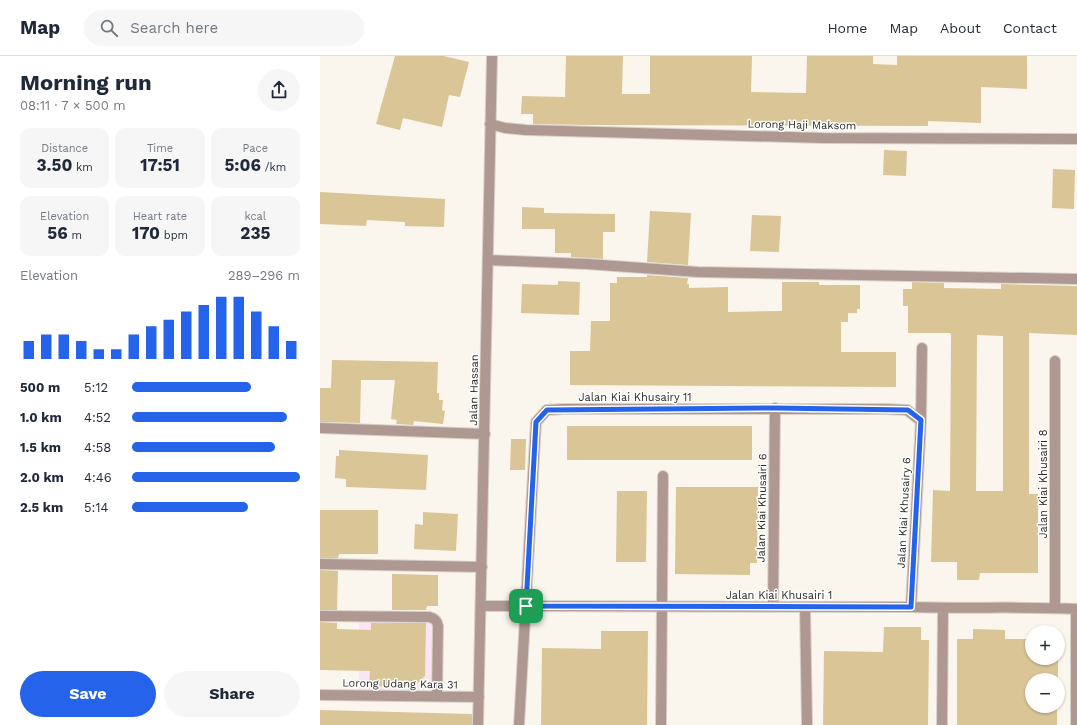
<!DOCTYPE html>
<html lang="en">
<head>
<meta charset="utf-8">
<style>
	:root { --surface:#fff; --page:#f6f6f7; --text:#1f2937; --muted:#747a83; --line:#e0e1e3; --accent:#2563eb }
	body { margin:0; font-family:"Work Sans",sans-serif; background:var(--page); color:var(--text); height:100vh; display:flex; flex-direction:column; font-size:15px; white-space:nowrap }
	* { box-sizing:border-box; margin:0 }
	p { font-size:13px; color:var(--muted) }
	.icon { flex:none; width:22px; height:22px; fill:none; stroke:currentColor; stroke-width:2; stroke-linecap:round; stroke-linejoin:round }
	.map { position:relative; flex:1; overflow:hidden }
	.side { display:flex; flex-direction:column; background:var(--surface); width:320px }
	.side>* { flex:none }
	.controls { position:absolute; left:705px; top:569px; display:grid; gap:8px }
	.controls a { display:grid; place-items:center; width:40px; height:40px; border-radius:50%; background:var(--surface); box-shadow:0 1px 3px #0004; font-size:20px }
	.pin { position:absolute; display:grid; place-items:center; width:34px; height:34px; color:#fff; margin:-17px; border-radius:8px; box-shadow:0 2px 6px #0006 }
	.round { display:grid; place-items:center; flex:none; width:42px; height:42px; border-radius:21px; background:var(--page) }
	.summary { display:flex; align-items:center; justify-content:space-between; height:68px; padding:0 20px }
	h1 { font-size:22px; font-weight:700; line-height:30px }
	.metrics { display:grid; grid-template-columns:repeat(3,1fr); gap:6px; height:68px; padding:4px 20px }
	.metrics div { display:grid; align-content:center; border-radius:10px; background:var(--page); text-align:center }
	.metrics b { font-size:17px; font-weight:700 }
	.metrics small { font-size:11px; font-weight:400 }
	.metrics p { font-size:11px }
	.chart { height:112px; padding:8px 20px }
	.chart p { display:flex; justify-content:space-between }
	.chart svg { width:100%; height:72px; margin-top:4px; stroke:var(--accent); stroke-width:6 }
	.cta { display:flex; gap:8px; margin-top:auto; padding:8px 20px }
	.cta a { flex:1; height:46px; border-radius:24px; background:var(--accent); color:#fff; font-size:16px; font-weight:700; line-height:46px; text-align:center }
	.cta a+a { background:var(--page); color:var(--text) }
	ul { padding:0 20px; list-style:none; font-size:13px }
	li { display:grid; grid-template-columns:64px 48px 1fr; align-items:center; height:30px }
	li i { height:10px; border-radius:5px; background:var(--accent) }
	header { display:flex; align-items:center; gap:24px; box-sizing:border-box; height:56px; padding:0 20px; background:var(--surface); border-bottom:1px solid var(--line) }
	header strong { font-size:19px }
	nav { display:flex; gap:22px; margin-inline-start:auto; font-size:14px }
	.search { width:280px; height:36px; background:var(--page); display:flex; align-items:center; gap:10px; box-sizing:border-box; padding:0 14px; border-radius:22px; color:var(--muted); font-size:15px }
	main { display:flex; flex:1; min-height:0 }
	.map>svg:first-child { display:block }
</style>
</head>
<body>
<header>
<strong>Map</strong>
<div class="search"><svg class="icon" aria-label="search" viewBox="0 0 24 24"><circle cx="10" cy="10" r="6"/><path d="M15 15l6 6"/></svg>Search here</div>
<nav><a>Home</a><a>Map</a><a>About</a><a>Contact</a></nav>
</header>
<main>
<section class="side">
<div class="summary"><div><h1>Morning run</h1><p>08:11 · 7 × 500 m</p></div><a class="round"><svg class="icon" aria-label="share" viewBox="0 0 24 24"><path d="M12 15V3M7 8l5-5 5 5M5 13v7h14v-7"/></svg></a></div>
<div class="metrics">
<div><p>Distance</p><b>3.50<small> km</small></b></div>
<div><p>Time</p><b>17:51</b></div>
<div><p>Pace</p><b>5:06<small> /km</small></b></div>
</div>
<div class="metrics">
<div><p>Elevation</p><b>56<small> m</small></b></div>
<div><p>Heart rate</p><b>170<small> bpm</small></b></div>
<div><p>kcal</p><b>235</b></div>
</div>
<div class="chart"><p><span>Elevation</span>289–296 m</p>
<svg viewBox="0 0 160 44" preserveAspectRatio="none"><path d="M5 44V33M15 44V29M25 44V29M35 44V33M45 44V38M55 44V38M65 44V29M75 44V24M85 44V20M95 44V15M105 44V11M115 44V6M125 44V6M135 44V15M145 44V24M155 44V33"/></svg>
</div>
<ul>
<li><b>500 m</b>5:12<i style="width:71%"></i></li>
<li><b>1.0 km</b>4:52<i style="width:92%"></i></li>
<li><b>1.5 km</b>4:58<i style="width:85%"></i></li>
<li><b>2.0 km</b>4:46<i style="width:100%"></i></li>
<li><b>2.5 km</b>5:14<i style="width:69%"></i></li>
</ul>
<div class="cta"><a>Save</a><a>Share</a></div>
</section>
<div class="map">
<svg width="757" height="669" viewBox="0 0 757 669">
	<rect width="100%" height="100%" fill="#faf6ed"/>
	<path fill="#fbe5f2" d="M 39,566 L 109,566 L 112,569 L 112,634 L 39,634 Z"/>
	<path fill="#dac597" fill-rule="evenodd" d="M 75,0 L 124,0 L 149,6 L 140,41 L 129,39 L 122,71 L 83,62 L 80,74 L 56,68 Z
		M 246,0 L 303,0 L 302,38 L 330,38 L 330,0 L 432,0 L 431,36 L 486,37 L 487,0 L 553,0 L 553,8 L 577,9 L 577,0 L 707,0 L 707,33 L 661,31 L 661,67 L 608,65 L 608,70 L 266,69 L 213,68 L 213,58 L 201,58 L 202,40 L 245,41 Z
		M 564,94 L 587,95 L 586,120 L 563,119 Z
		M 733,113 L 755,114 L 754,153 L 732,152 Z
		M 0,136 L 125,143 L 124,171 L 85,170 L 85,166 L 47,164 L 46,170 L 0,168 Z
		M 202,151 L 224,152 L 224,157 L 295,158 L 295,176 L 283,176 L 283,203 L 251,201 L 251,197 L 235,197 L 235,173 L 202,173 Z
		M 330,155 L 371,157 L 368,209 L 327,206 Z
		M 432,159 L 461,160 L 459,196 L 430,195 Z
		M 327,219 L 368,222 L 367,228 L 369,228 L 369,232 L 408,231 L 408,256 L 462,255 L 462,226 L 499,226 L 499,229 L 540,229 L 540,253 L 537,253 L 537,257 L 528,257 L 528,266 L 521,266 L 521,296 L 576,296 L 576,331 L 250,329 L 250,295 L 270,295 L 271,265 L 290,265 L 290,227 L 297,227 L 297,221 L 327,221 Z
		M 238,225 L 260,226 L 259,259 L 201,257 L 202,228 L 238,229 Z
		M 592,226 L 624,227 L 624,232 L 681,233 L 681,228 L 757,230 L 757,279 L 709,277 L 709,438 L 718,438 L 718,517 L 660,517 L 659,524 L 637,524 L 637,506 L 611,506 L 613,434 L 630,435 L 631,279 L 630,277 L 588,277 L 588,250 L 583,250 L 583,233 L 592,233 ZM 657,279 L 683,280 L 683,435 L 656,435 Z
		M 12,304 L 118,306 L 117,337 L 119,337 L 119,344 L 123,344 L 122,354 L 125,355 L 123,368 L 94,365 L 93,369 L 76,368 L 77,364 L 71,363 L 75,324 L 41,324 L 40,367 L 0,366 L 0,332 L 11,332 Z
		M 247,370 L 432,370 L 432,404 L 247,404 Z
		M 191,383 L 206,383 L 205,414 L 190,414 Z
		M 19,394 L 108,399 L 106,434 L 26,431 L 26,423 L 15,422 L 16,400 L 19,400 Z
		M 356,431 L 438,431 L 437,507 L 430,507 L 430,519 L 355,518 Z
		M 297,435 L 327,435 L 326,506 L 296,506 Z
		M 0,454 L 58,454 L 58,498 L 19,498 L 18,502 L 0,502 Z
		M 103,456 L 138,458 L 136,495 L 94,493 L 95,468 L 103,469 Z
		M 0,514 L 18,515 L 17,554 L 0,554 Z
		M 72,518 L 118,519 L 118,550 L 107,550 L 106,554 L 72,554 Z
		M 0,566 L 17,567 L 17,573 L 51,574 L 51,567 L 106,567 L 105,620 L 94,631 L 49,630 L 50,615 L 0,614 Z
		M 564,571 L 601,571 L 601,584 L 609,584 L 608,669 L 503,669 L 504,595 L 563,596 Z
		M 653,573 L 685,574 L 685,583 L 712,583 L 712,602 L 738,602 L 738,624 L 712,624 L 712,650 L 737,650 L 737,669 L 637,669 L 637,583 L 653,583 Z
		M 281,575 L 328,575 L 327,669 L 221,669 L 222,592 L 281,593 Z
		M 0,654 L 152,658 L 152,669 L 0,669 Z"/>
	<g fill="none" stroke-linecap="round" stroke-linejoin="round">
		<g stroke="#d5d2ca" stroke-width="12">
			<path id="minor" d="M 170,68 L 185,72 L 206,74 L 503,82 L 757,83
				M 168,204 L 267,208 L 378,216 L 757,223
				M 735,305 L 735,551
				M 0,372 L 165,378
				M 0,508 L 162,511
				M 161,550 L 591,551 C 647,553 702,550 757,553
				M 453,551 L 455,352
				M 485,551 L 487,669
				M 591,551 L 601,365 L 602,292
				M 756,553 L 756,669
				M 0,560 L 109,561 C 114,562 117,564 118,570 L 117,640
				M 0,639 L 159,641
				M 158,669 L 172,0
				M 199,669 L 216,366 L 227,354 L 243,353 L 566,353 L 587,354 L 601,365
				M 341,669 L 343,420
				M 622,669 L 623,552"/>
		</g>
		<use href="#minor" stroke="#af9891" stroke-width="10"/>
	</g>
	<g fill="none" stroke-linecap="round" stroke-linejoin="round">
		<g stroke="#fff" stroke-width="8">
			<path id="route" d="M 455,352 L 588,354 L 601,364 L 591,551 L 206,550 L 216,366 L 227,354 Z"/>
		</g>
		<use href="#route" stroke="#2563eb" stroke-width="5"/>
	</g>
	<g text-anchor="middle" dominant-baseline="central" stroke-width="3" stroke-linejoin="round" paint-order="stroke">
		<g font-size="11" fill="#2d2c29" stroke="#fff">
			<text transform="translate(482 69) rotate(1)">Lorong Haji Maksom</text>
			<text transform="translate(154 334) rotate(-89)">Jalan Hassan</text>
			<text x="315" y="341">Jalan Kiai Khusairy 11</text>
			<text transform="translate(723 428) rotate(-90)">Jalan Kiai Khusairi 8</text>
			<text transform="translate(442 452) rotate(-89)">Jalan Kiai Khusairi 6</text>
			<text transform="translate(584 457) rotate(-87)">Jalan Kiai Khusairy 6</text>
			<text x="459" y="539">Jalan Kiai Khusairi 1</text>
			<text transform="translate(80 628) rotate(1)">Lorong Udang Kara 31</text>
		</g>
	</g>
</svg>
<div class="controls">
<a>+</a>
<a>−</a>
</div>
<div class="pin" style="left:206px;top:550px;background:#1e9e55"><svg class="icon" aria-label="arrive" viewBox="0 0 24 24"><path d="M6 21V4h12l-3 4 3 4H6"/></svg></div>
</div>
</main>
</body>
</html>
